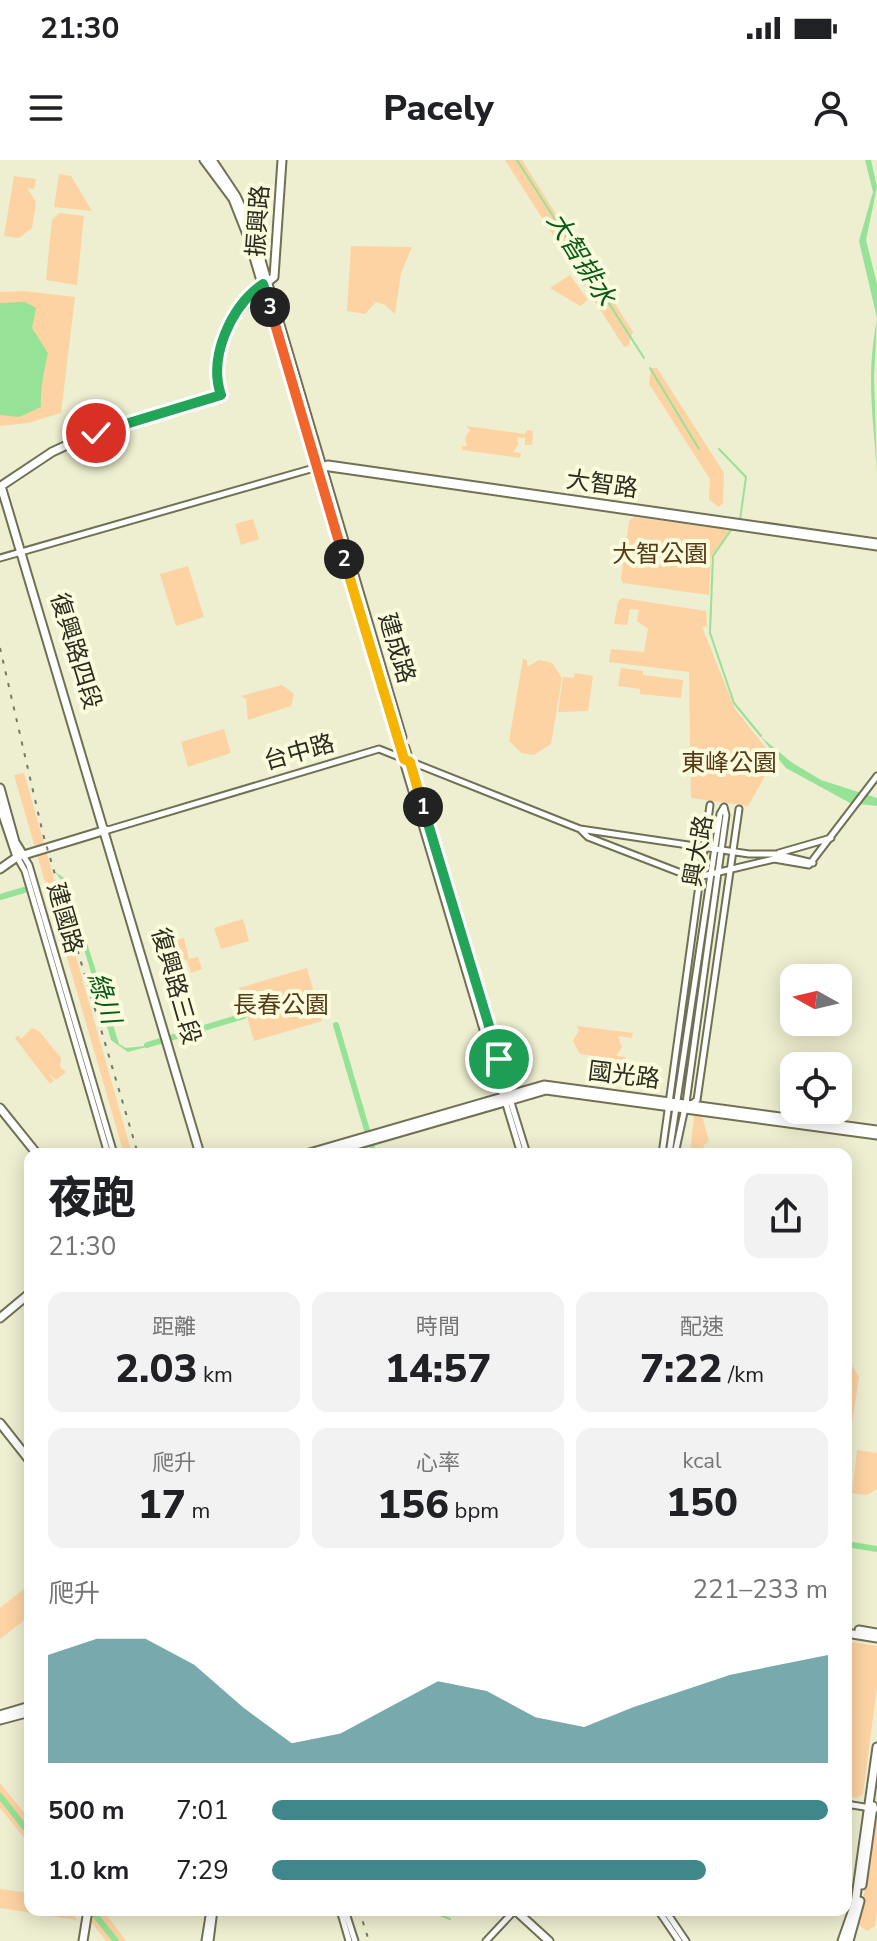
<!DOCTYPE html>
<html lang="zh-TW">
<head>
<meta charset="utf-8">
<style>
	:root { --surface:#fff; --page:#f2f2f2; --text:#202124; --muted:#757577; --accent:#3f878b }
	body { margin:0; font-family:"Nunito Sans","Noto Sans TC",sans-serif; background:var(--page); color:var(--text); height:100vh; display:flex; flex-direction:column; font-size:30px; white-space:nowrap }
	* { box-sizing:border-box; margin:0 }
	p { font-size:26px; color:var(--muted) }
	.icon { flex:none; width:44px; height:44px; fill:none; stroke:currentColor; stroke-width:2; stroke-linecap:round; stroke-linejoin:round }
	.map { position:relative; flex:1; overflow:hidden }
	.sheet { position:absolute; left:24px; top:988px; width:828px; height:768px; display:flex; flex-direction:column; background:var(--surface); border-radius:16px; box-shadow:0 4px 20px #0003 }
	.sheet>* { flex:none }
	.needle { width:52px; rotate:278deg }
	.fabs { position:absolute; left:780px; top:804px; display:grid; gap:16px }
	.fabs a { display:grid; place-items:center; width:72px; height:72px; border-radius:16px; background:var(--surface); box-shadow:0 4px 20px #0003; font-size:40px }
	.pin { position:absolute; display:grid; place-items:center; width:68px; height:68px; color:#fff; margin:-34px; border:4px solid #fff; border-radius:50%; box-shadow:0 2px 8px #0007 }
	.km { position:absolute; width:40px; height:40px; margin:-20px; border-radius:50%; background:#222; color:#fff; font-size:22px; line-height:40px; text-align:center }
	.round { display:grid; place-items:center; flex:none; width:84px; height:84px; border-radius:16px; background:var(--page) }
	.summary { display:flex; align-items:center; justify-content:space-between; height:136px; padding:0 24px }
	h1 { font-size:44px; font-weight:800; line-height:60px }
	.stats { display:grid; grid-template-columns:repeat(3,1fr); gap:12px; height:136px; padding:8px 24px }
	.stats div { display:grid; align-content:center; border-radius:16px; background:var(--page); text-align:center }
	.stats b { font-size:40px; font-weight:800 }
	.stats small { font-size:22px; font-weight:400 }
	.stats p { font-size:22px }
	.chart { height:224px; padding:16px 24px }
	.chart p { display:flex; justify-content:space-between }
	.chart svg { width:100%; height:144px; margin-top:8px; fill:var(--accent); opacity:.7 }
	ul { padding:0 24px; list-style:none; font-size:26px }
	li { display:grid; grid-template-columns:128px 96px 1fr; align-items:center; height:60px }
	li i { height:20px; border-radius:10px; background:var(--accent) }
	.status { display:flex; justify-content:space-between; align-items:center; height:56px; padding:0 40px; background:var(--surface); direction:ltr }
	.status svg { height:22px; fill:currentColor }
	header { display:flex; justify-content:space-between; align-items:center; height:104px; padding:0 24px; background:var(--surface); font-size:36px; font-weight:800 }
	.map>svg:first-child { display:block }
</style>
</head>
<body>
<div class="status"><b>21:30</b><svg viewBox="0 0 49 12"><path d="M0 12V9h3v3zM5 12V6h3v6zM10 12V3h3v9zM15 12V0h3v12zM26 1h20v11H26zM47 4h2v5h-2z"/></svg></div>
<header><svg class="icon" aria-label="menu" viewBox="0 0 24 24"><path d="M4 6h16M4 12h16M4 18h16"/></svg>Pacely<svg class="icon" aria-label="person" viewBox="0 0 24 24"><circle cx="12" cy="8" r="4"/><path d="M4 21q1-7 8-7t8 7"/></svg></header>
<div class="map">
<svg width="877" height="1781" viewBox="0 0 877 1781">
	<rect width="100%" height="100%" fill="#eeeed0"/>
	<path fill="#fdd3a3" d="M 505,0 L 522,0 L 588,105 L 576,111 Z
		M 59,14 L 71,16 L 92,51 L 54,47 Z
		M 14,16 L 36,19 L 34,29 L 27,28 L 36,42 L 32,68 L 19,78 L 4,76 Z
		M 59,53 L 84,56 L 77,125 L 46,120 L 52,60 Z
		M 351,86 L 412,87 L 401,113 L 395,154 L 385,145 L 376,142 L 365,154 L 347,151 Z
		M 596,114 L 633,172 L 628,186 L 624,187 L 583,123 Z
		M 570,115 L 588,140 L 580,146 L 550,128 Z
		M 24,131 L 75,137 L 61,253 L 28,263 L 0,266 L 0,132 Z
		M 651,208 L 657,208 L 724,313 L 723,343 L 719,347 L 709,340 L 710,319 L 649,224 Z
		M 466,266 L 525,274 L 527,270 L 533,271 L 532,285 L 525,285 L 525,278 L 517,277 L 518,285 L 513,292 L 521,293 L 520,298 L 462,290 L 462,286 L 467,286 L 465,278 L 470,270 Z
		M 634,357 L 730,370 L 711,398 L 709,435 L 623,423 L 621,419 L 629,361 Z
		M 253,359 L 259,379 L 241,385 L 235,364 Z
		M 188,406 L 204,457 L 176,466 L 160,414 Z
		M 622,438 L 706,451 L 707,466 L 702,467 L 735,549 L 769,592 L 764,618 L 748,646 L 691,638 L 689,512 L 609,502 L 611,489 L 644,492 L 648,469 L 637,461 L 639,450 L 630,449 L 627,465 L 614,464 L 618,442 Z
		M 523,499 L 527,500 L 527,507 L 539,500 L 552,503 L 562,518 L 551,584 L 534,595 L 522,593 L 509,581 Z
		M 621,508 L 643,511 L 643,515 L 683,520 L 681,538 L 640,534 L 640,529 L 618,526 Z
		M 575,513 L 593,516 L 588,551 L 558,552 L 563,517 L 574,518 Z
		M 282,525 L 294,534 L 291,546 L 248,560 L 246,539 L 241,536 Z
		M 224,569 L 231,593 L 188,607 L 181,582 Z
		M 24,613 L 132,994 L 124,994 L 14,615 Z
		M 243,759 L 249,781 L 221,789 L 214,768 Z
		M 184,778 L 189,799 L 198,797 L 202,809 L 191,813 L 187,800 L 174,803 L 168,782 Z
		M 307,808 L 322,861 L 254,881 L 239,828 Z
		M 577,866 L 633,873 L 632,878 L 618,876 L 622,887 L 616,896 L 626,897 L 625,901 L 580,894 L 573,881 L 579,870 Z
		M 32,868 L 39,871 L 61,898 L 60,907 L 66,912 L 56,920 L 49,914 L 54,921 L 50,924 L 15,878 L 18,875 L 21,879 Z
		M 694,956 L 702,956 L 709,981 L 703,986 L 706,994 L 690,994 Z
		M 846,1206 L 853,1207 L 859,1217 L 851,1270 L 846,1274 Z
		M 857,1290 L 877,1293 L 877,1329 L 867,1335 L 852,1333 Z
		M 30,1424 L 30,1456 L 0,1479 L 0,1448 Z
		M 846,1481 L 877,1486 L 877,1527 L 863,1634 L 857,1638 L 846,1636 Z
		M 0,1623 L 30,1660 L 30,1685 L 0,1648 Z
		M 877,1657 L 877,1752 L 875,1766 L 867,1771 L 859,1765 Z
		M 0,1729 L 30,1733 L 30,1750 L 70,1750 L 77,1760 L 0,1748 Z
		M 82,1750 L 103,1750 L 126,1781 L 106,1781 Z"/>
	<path fill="#96e296" d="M 865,0 L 871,0 L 877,27 L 866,80 L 877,124 L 877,158 L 859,81 L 873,32 Z
		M 25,142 L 36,148 L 32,168 L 48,193 C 44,210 40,231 41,247 L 19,257 L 0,255 L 0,143 Z
		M 877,159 L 874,217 L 877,312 C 873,256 866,216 877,159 Z
		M 761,577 L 791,602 L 821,620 L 877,638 L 877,646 L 850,643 L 786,608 Z
		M 55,712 L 67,720 L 119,884 L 126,888 L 154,885 L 128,892 L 111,880 L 65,725 Z"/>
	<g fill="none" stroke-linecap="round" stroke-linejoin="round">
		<path stroke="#96e296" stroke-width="2" d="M 517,0 L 644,198
			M 650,208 L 699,289
			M 719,289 L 746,317 L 740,360
			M 731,370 L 713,396 L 710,473 L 734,543 L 761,576
			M 428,1750 L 450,1759"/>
		<path stroke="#96e296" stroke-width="6" d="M 0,737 L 24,730
			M 336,865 L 374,994
			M 147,885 L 244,856
			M 846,1384 L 877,1389
			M 0,1636 L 30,1674
			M 91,1750 L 116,1781"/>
		<g stroke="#707055" stroke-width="9">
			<path id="minor" d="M 323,307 L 877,387
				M 0,398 L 328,304 L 877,382
				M 108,670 L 379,589 L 580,669 L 749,694 L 775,694 L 813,703
				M 581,670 L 588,677 L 694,718 L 774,699 L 809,705 L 877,616
				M 779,693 L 831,678
				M 23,695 L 29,705 L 114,994
				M 17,697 L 25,711 L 108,994
				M 510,939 L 527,994
				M 505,941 L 521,994
				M 689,946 L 697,940 L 739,649
				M 662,994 L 710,645
				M 669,994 L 720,654 L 724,647
				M 675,994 L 686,943 L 726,655 L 724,647
				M 846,1644 L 877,1649
				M 340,1750 L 349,1781
				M 345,1750 L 355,1781
				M 658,1750 L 679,1781
				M 665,1750 L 686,1781
				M 205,1781 L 210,1750
				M 210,1781 L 214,1750
				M 486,1781 L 515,1750"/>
		</g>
		<g stroke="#707055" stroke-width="11">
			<path id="major" d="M 204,0 L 233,39 L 248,77 L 505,940
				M 212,0 L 236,36 L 252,70 L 402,577
				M 405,588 L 510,939
				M 0,628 L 15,682 L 23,695
				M 0,646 L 17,697
				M 0,709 L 17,697 L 106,670
				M 0,948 L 37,994
				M 200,994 L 1,326 L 52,292 L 82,278 L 221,235 C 205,189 239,143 274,117 L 282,0
				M 306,994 L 544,925 L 877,970
				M 325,994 L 546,930 L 877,975
				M 0,1158 L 30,1133
				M 0,1263 L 30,1301
				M 859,1470 L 877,1473
				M 846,1473 L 877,1478
				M 0,1555 L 30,1546
				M 0,1560 L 30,1552
				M 862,1725 L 873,1646
				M 515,1750 L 549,1781
				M 83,1781 L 88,1750
				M 842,1781 L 855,1744 L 877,1587
				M 849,1781 L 860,1741"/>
		</g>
		<use href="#minor" stroke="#fff" stroke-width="5"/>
		<use href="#major" stroke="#fff" stroke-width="7"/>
		<path stroke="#787865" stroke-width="2" stroke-dasharray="4 8" stroke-linecap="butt" d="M 0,488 L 43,674 L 138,994
			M 359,1750 L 369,1781"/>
	</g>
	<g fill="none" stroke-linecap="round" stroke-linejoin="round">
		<g stroke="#fff" stroke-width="16">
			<path id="split-1" d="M 423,647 L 499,899"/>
		</g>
		<g stroke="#fff" stroke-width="16">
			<path id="split-2" d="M 344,399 L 404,599 L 410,602 L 423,647"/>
		</g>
		<g stroke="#fff" stroke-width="16">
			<path id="split-3" d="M 270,147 L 344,399"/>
		</g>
		<g stroke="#fff" stroke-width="16">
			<path id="split-4" d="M 96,273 L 221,235 C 208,197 231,146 263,124 L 270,147"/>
		</g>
		<use href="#split-1" stroke="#22a559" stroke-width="10"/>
		<use href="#split-2" stroke="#f5b400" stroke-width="10"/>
		<use href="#split-3" stroke="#f0652b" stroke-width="10"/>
		<use href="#split-4" stroke="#22a559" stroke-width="10"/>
	</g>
	<g text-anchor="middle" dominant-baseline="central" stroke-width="8" stroke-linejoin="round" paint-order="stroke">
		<g font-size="24" fill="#2b2b1f" stroke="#fbfbdd">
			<text transform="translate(258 61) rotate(-86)">振興路</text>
			<text transform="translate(602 324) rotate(8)">大智路</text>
			<text transform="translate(397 488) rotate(73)">建成路</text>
			<text transform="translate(76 491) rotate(73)">復興路四段</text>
			<text transform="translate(299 592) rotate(-16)">台中路</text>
			<text transform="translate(698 691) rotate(-80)">興大路</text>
			<text transform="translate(65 758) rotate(74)">建國路</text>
			<text transform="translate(176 826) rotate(74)">復興路三段</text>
			<text transform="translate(624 915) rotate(7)">國光路</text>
		</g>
		<g font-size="24" fill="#563a17" stroke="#fbfbdd">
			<text x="660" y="394">大智公園</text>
			<text x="729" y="603">東峰公園</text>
			<text x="281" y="845">長春公園</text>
		</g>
		<g font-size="26" font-style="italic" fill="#085b15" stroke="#fbfbdd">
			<text transform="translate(581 99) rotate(58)">大智排水</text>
			<text transform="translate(104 838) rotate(72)">綠川</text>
		</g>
	</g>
</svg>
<div class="fabs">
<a><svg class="needle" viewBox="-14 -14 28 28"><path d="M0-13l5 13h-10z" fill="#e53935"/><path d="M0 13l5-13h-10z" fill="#757577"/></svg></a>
<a><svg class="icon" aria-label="locate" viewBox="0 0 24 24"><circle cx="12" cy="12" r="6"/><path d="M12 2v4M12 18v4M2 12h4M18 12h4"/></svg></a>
</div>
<div class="pin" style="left:499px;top:899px;background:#1e9e55"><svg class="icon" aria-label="arrive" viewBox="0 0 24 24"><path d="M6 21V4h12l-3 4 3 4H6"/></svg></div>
<div class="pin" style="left:96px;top:273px;background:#d93025"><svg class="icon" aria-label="check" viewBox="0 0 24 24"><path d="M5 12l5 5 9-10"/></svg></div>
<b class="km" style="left:423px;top:647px">1</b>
<b class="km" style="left:344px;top:399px">2</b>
<b class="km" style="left:270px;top:147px">3</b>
<section class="sheet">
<div class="summary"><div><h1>夜跑</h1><p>21:30</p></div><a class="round"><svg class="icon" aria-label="share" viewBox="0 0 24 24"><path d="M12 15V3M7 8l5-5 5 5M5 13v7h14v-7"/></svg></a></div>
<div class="stats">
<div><p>距離</p><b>2.03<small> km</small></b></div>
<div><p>時間</p><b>14:57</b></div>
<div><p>配速</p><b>7:22<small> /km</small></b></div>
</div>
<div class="stats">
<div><p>爬升</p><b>17<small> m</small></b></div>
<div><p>心率</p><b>156<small> bpm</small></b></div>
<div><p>kcal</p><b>150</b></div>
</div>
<div class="chart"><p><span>爬升</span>221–233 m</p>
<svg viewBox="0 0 160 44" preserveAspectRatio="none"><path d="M0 44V11L10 6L20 6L30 14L40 27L50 38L60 35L70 27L80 19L90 22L100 30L110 33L120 27L130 22L140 17L150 14L160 11V44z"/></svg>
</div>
<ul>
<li><b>500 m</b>7:01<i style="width:100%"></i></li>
<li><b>1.0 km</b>7:29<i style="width:78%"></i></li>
</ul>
</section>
</div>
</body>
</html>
